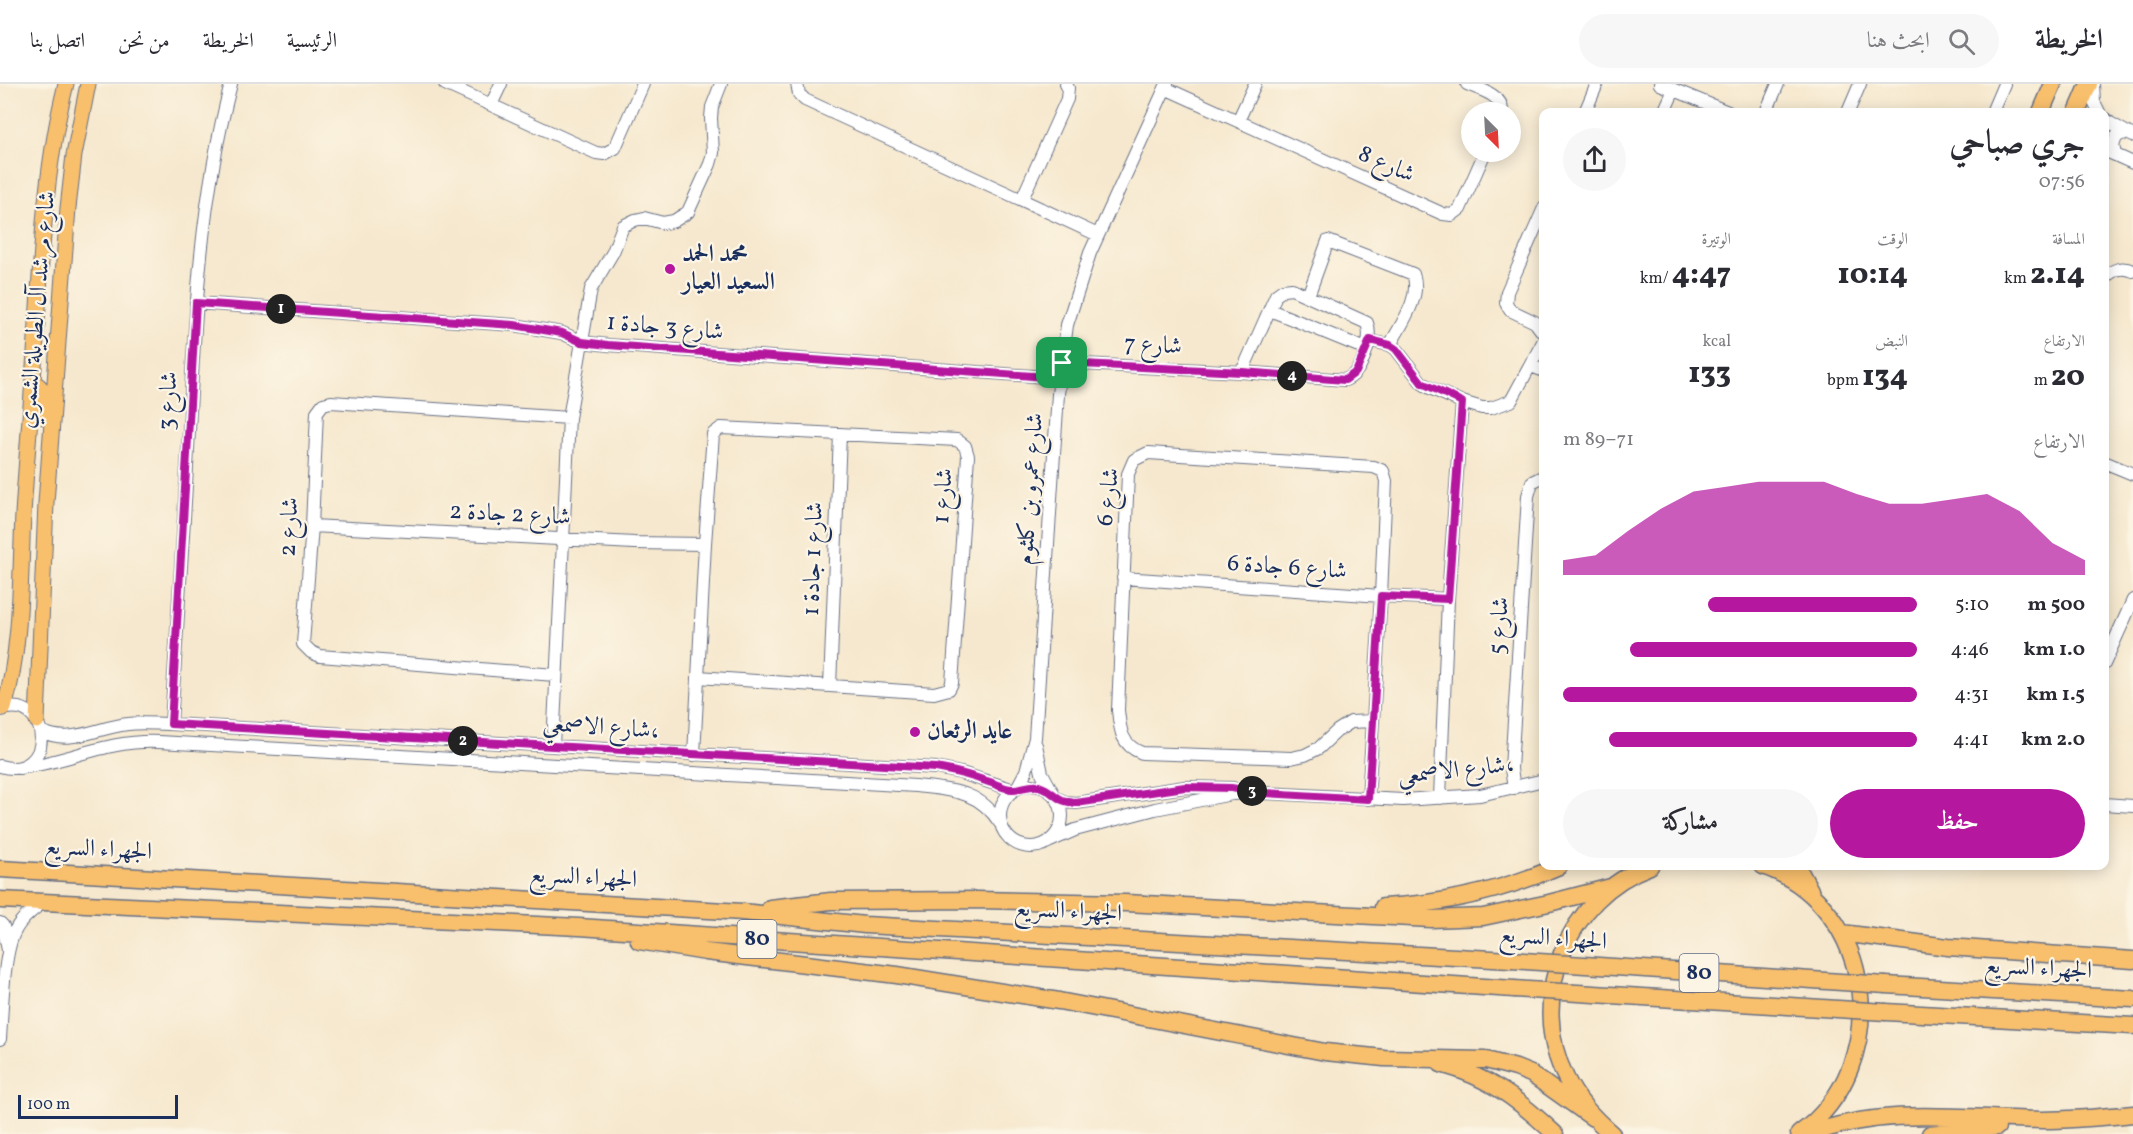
<!DOCTYPE html>
<html lang="ar">
<head>
<meta charset="utf-8">
<style>
	:root { --surface:#fff; --page:#f7f7f7; --text:#2b2b33; --muted:#7c7c81; --line:#e1e1e2; --accent:#b5179e }
	body { margin:0; font-family:Vollkorn,Amiri,serif; background:var(--page); color:var(--text); direction:rtl; height:100vh; display:flex; flex-direction:column; font-size:22px; white-space:nowrap }
	* { box-sizing:border-box; margin:0 }
	p { font-size:20px; color:var(--muted) }
	.icon { flex:none; width:33px; height:33px; fill:none; stroke:currentColor; stroke-width:2; stroke-linecap:round; stroke-linejoin:round }
	.map { position:relative; flex:1; overflow:hidden; direction:ltr }
	.details { position:absolute; left:1539px; top:24px; width:570px; height:762px; display:flex; flex-direction:column; background:var(--surface); border-radius:12px; box-shadow:0 3px 15px #0003; direction:rtl }
	.details>* { flex:none }
	.needle { width:39px; rotate:156deg }
	.tools { position:absolute; left:1461px; top:18px; display:grid; gap:12px }
	.tools a { display:grid; place-items:center; width:60px; height:60px; border-radius:50%; background:var(--surface); box-shadow:0 3px 15px #0003; font-size:30px }
	.scale { position:absolute; left:18px; bottom:15px; width:160px; box-sizing:border-box; padding-left:6px; border:3px solid #1b2f5e; border-top:0; font-size:16px; line-height:21px; white-space:nowrap; color:#1b2f5e; -webkit-text-stroke:4px #fcf5e5; paint-order:stroke }
	.pin { position:absolute; display:grid; place-items:center; width:51px; height:51px; color:#fff; margin:-26px; border-radius:12px; box-shadow:0 3px 9px #0006 }
	.km { position:absolute; width:30px; height:30px; margin:-15px; border-radius:50%; background:#222; color:#fff; font-size:16px; line-height:30px; text-align:center }
	.round { display:grid; place-items:center; flex:none; width:63px; height:63px; border-radius:32px; background:var(--page) }
	.summary { display:flex; align-items:center; justify-content:space-between; height:102px; padding:0 24px }
	h1 { font-size:33px; font-weight:800; line-height:45px }
	.figures { display:grid; grid-template-columns:repeat(3,1fr); gap:9px; height:102px; padding:6px 24px }
	.figures div { display:grid; align-content:center }
	.figures b { font-size:30px; font-weight:800 }
	.figures small { font-size:16px; font-weight:400 }
	.figures p { font-size:16px }
	.chart { height:168px; padding:12px 24px }
	.chart p { display:flex; justify-content:space-between }
	.chart svg { width:100%; height:108px; margin-top:6px; fill:var(--accent); opacity:.7 }
	.action { display:flex; gap:12px; margin-top:auto; padding:12px 24px }
	.action a { flex:1; height:69px; border-radius:36px; background:var(--accent); color:#fff; font-size:24px; font-weight:800; line-height:69px; text-align:center }
	.action a+a { background:var(--page); color:var(--text) }
	ul { padding:0 24px; list-style:none; font-size:20px }
	li { display:grid; grid-template-columns:96px 72px 1fr; align-items:center; height:45px }
	li i { height:15px; border-radius:8px; background:var(--accent) }
	header { display:flex; align-items:center; gap:36px; box-sizing:border-box; height:84px; padding:0 30px; background:var(--surface); border-bottom:2px solid var(--line) }
	header strong { font-size:28px }
	nav { display:flex; gap:33px; margin-inline-start:auto; font-size:21px }
	.search { width:420px; height:54px; background:var(--page); display:flex; align-items:center; gap:15px; box-sizing:border-box; padding:0 21px; border-radius:33px; color:var(--muted); font-size:22px }
	.map>svg:first-child { display:block }
</style>
</head>
<body>
<header>
<strong>الخريطة</strong>
<div class="search"><svg class="icon" aria-label="search" viewBox="0 0 24 24"><circle cx="10" cy="10" r="6"/><path d="M15 15l6 6"/></svg>ابحث هنا</div>
<nav><a>الرئيسية</a><a>الخريطة</a><a>من نحن</a><a>اتصل بنا</a></nav>
</header>
<div class="map">
<svg width="2133" height="1050" viewBox="0 0 2133 1050">
	<rect width="100%" height="100%" fill="#fcf5e5"/>
	<filter id="ink" filterUnits="userSpaceOnUse"><feTurbulence type="fractalNoise" baseFrequency=".0167" numOctaves="2"/><feDisplacementMap in="SourceGraphic" scale="12" xChannelSelector="R" yChannelSelector="G"/><feConvolveMatrix kernelMatrix="1 2 1 2 8 2 1 2 1" color-interpolation-filters="sRGB"/></filter>
	<filter id="wash" filterUnits="userSpaceOnUse"><feTurbulence type="fractalNoise" baseFrequency=".008" numOctaves="4" result="noise"/><feDisplacementMap in="SourceGraphic" scale="24" xChannelSelector="R" yChannelSelector="G"/><feGaussianBlur stdDeviation="1.35" result="paint"/><feColorMatrix in="noise" values="0 0 0 0 0 0 0 0 0 0 0 0 0 0 0 0 0 1.4 0 .05"/><feComposite in="paint" operator="in"/></filter>
	<g filter="url(#wash)">
		<rect width="100%" height="100%" fill="#f6e8ce"/>
	</g>
	<g filter="url(#ink)">
		<g fill="none" stroke-linecap="round" stroke-linejoin="round">
			<g stroke="#687085" stroke-width="14">
				<path id="minor" d="M 445,0 L 596,69 L 604,70 L 615,64 L 643,0
					M 797,0 L 799,10 L 805,16 L 1098,151
					M 1467,0 C 1481,6 1503,11 1502,28
					M 1660,0 L 1728,28
					M 2093,0 L 2094,18 L 2099,28
					M 1165,4 L 1443,130 L 1452,131 L 1460,125 L 1485,68
					M 491,21 L 501,0
					M 1585,28 L 1597,0
					M 1664,28 L 1674,6
					M 1766,28 L 1778,0
					M 1848,28 L 1860,0
					M 1992,28 L 2004,0
					M 2104,34 L 2110,39 L 2133,52
					M 1238,37 L 1255,0
					M 2104,66 L 2133,79
					M 2115,70 L 2113,62 L 2116,53 L 2123,49 L 2130,50
					M 1022,115 L 1067,15 L 1068,4 L 1066,0
					M 1544,124 L 1507,208 L 1506,219 L 1510,226 L 1535,238 L 1544,250
					M 2104,195 C 2112,185 2122,182 2133,187
					M 1308,212 L 1328,157 L 1413,190 C 1422,213 1401,240 1390,261
					M 196,219 L 514,241 L 562,249 L 582,258 L 608,261 L 1060,294
					M 1270,226 L 1366,265
					M 1370,257 L 1390,261 L 1396,265 L 1422,299 L 1430,304 L 1462,318 L 1482,324 L 1491,324 L 1511,317 L 1544,256
					M 1062,279 L 1242,288 L 1345,296 C 1362,290 1373,255 1367,239 L 1292,205 L 1283,206 L 1276,211 L 1242,288
					M 1531,282 L 1544,287
					M 2104,378 L 2133,390
					M 312,442 L 634,459 L 705,460
					M 1123,494 L 1381,512 L 1448,515
					M 2104,580 L 2133,516
					M 555,591 L 320,572 L 311,568 L 303,560 L 312,442 L 317,328 L 323,320 L 331,318 L 569,334
					M 830,602 L 840,350
					M 0,626 C 53,608 56,698 0,682
					M 171,640 C 177,542 184,444 189,346 C 195,229 201,113 231,0
					M 41,647 C 70,662 98,643 128,640 C 142,638 157,640 171,640 L 936,684 L 961,689 L 1014,706
					M 1036,661 L 1042,689 L 1053,709
					M 553,662 L 569,334 L 591,205 L 613,168 L 623,142 L 635,136 L 644,134 L 663,139 L 674,137 L 688,128 L 710,80 L 713,69 L 711,34 L 712,23 L 721,0
					M 694,671 L 705,460 L 713,350 L 721,344 L 957,356 L 965,362 L 968,372 L 952,599 L 949,605 L 934,609 L 698,593
					M 19,684 C 67,678 110,655 159,658 L 916,702 C 951,706 979,706 1000,739
					M1000 732a31 31 0 1 1 62 0a31 31 0 1 1-62 0Z
					M 1017,704 L 1026,687 L 1035,654 L 1058,310 L 1067,241 L 1090,169 L 1167,0
					M 1514,704 L 1511,685 L 1528,412 L 1532,398 L 1544,392
					M 1056,714 L 1065,718 L 1076,719 L 1185,703 L 1233,704
					M 1440,714 L 1448,515 L 1462,318
					M 1368,715 L 1381,512 L 1386,397 L 1383,387 L 1374,383 L 1148,369 L 1134,376 L 1128,390 L 1118,626 C 1120,646 1121,661 1142,669 L 1291,674 L 1305,671 L 1319,664 L 1337,647 L 1351,638 L 1372,637
					M 2104,720 L 2133,722
					M 1050,757 L 1075,746 L 1155,725 L 1232,710 L 1264,709 L 1403,716 L 1480,711 L 1544,696
					M 0,839 L 3,842 L 8,866
					M 0,955 C 2,928 3,866 16,845 C 22,834 33,826 42,819"/>
			</g>
			<g stroke="#687085" stroke-width="17">
				<path id="major" d="M 32,301 L 38,301 L 43,306 L 44,333
					M 4,624 C 22,562 20,494 23,430 C 27,366 33,303 37,239 C 42,159 46,78 66,0
					M 37,637 L 46,419 L 68,124 L 74,71 L 88,0"/>
			</g>
			<g stroke="#687085" stroke-width="19">
				<path id="highway" d="M 2041,28 L 2053,0
					M 2077,28 L 2089,0
					M 1763,782 C 1876,822 1895,981 1799,1050
					M 1797,782 L 1810,806
					M 0,785 L 743,828 L 865,841 L 1511,876
					M 0,816 L 579,843 L 1514,905
					M 1383,823 C 1445,820 1503,807 1559,782
					M 770,824 L 831,817 L 978,816 L 1126,819 L 1431,835 L 1483,833 L 1549,819 L 1611,803
					M 1842,849 L 1948,863 L 2133,876
					M 639,857 L 706,868 L 897,891 L 1059,917 L 1325,968 L 1384,974 L 1486,976 L 1516,984 L 1531,990 L 1593,1034
					M 1886,901 L 2133,915
					M 1886,928 L 2133,942
					M 1441,980 C 1490,993 1520,1017 1555,1050
					M 1612,1050 C 1593,1034 1577,1017 1566,994 C 1526,915 1567,812 1650,782
					M 1811,1050 C 1884,1022 1965,1035 2042,1036 C 2072,1036 2103,1033 2133,1030
					M 1930,1050 L 1997,1043"/>
			</g>
			<use href="#minor" stroke="#fff" stroke-width="12"/>
			<use href="#major" stroke="#f8bf6c" stroke-width="15"/>
			<use href="#highway" stroke="#f8bf6c" stroke-width="16"/>
			<g stroke="#687085" stroke-width="19" stroke-linecap="butt">
				<path id="highway-bridge" d="M 1511,876 L 1886,901
					M 1514,905 L 1886,928"/>
			</g>
			<use href="#highway-bridge" stroke="#f8bf6c" stroke-width="16"/>
		</g>
	</g>
	<g fill="none" stroke-linecap="round" stroke-linejoin="round" filter="url(#ink)">
		<g stroke="#fff" stroke-width="12">
			<path id="route" d="M 196,219 L 514,241 L 562,249 L 582,258 L 608,261 L 1060,294 L 1062,279 L 1242,288 L 1345,296 L 1356,288 L 1370,256 L 1390,261 L 1396,265 L 1422,299 L 1462,318 L 1448,515 L 1381,512 L 1368,715 L 1264,709 L 1231,704 L 1185,703 L 1076,719 C 1055,718 1055,707 1039,702 C 1029,700 1021,706 1012,705 C 1004,705 994,699 986,697 C 969,691 953,687 936,684 L 171,640 Z"/>
		</g>
		<use href="#route" stroke="#b5179e" stroke-width="8"/>
	</g>
	<g fill="#b5179e" stroke="#fcf5e5" stroke-width="2">
		<circle cx="670" cy="185" r="6"/>
		<circle cx="915" cy="648" r="6"/>
	</g>
	<g text-anchor="middle" dominant-baseline="central" stroke-width="4.5" stroke-linejoin="round" paint-order="stroke">
		<g fill="#fcf5e5" stroke="#5e6a86" stroke-width="1.5">
			<rect x="737.5" y="836" width="39" height="38" rx="4.5"/>
			<rect x="1679.5" y="870" width="39" height="38" rx="4.5"/>
		</g>
		<g font-size="22" font-weight="bold" fill="#1b2f5e">
			<text x="757" y="855">80</text>
			<text x="1699" y="889">80</text>
		</g>
		<g font-size="24" fill="#1b2f5e" stroke="#fcf5e5">
			<text transform="translate(1386 81) rotate(24)">شارع 8</text>
			<text transform="translate(38 226) rotate(-85)">شارع مرشد آل الطويلة الشمري</text>
			<text transform="translate(665 244) rotate(5)">شارع 3 جادة 1</text>
			<text transform="translate(1153 262) rotate(3)">شارع 7</text>
			<text transform="translate(169 317) rotate(-87)">شارع 3</text>
			<text transform="translate(1031 405) rotate(-86)">شارع عمرو بن كلثوم</text>
			<text transform="translate(944 412) rotate(-86)">شارع 1</text>
			<text transform="translate(1109 413) rotate(-83)">شارع 6</text>
			<text transform="translate(510 431) rotate(3)">شارع 2 جادة 2</text>
			<text transform="translate(290 443) rotate(-87)">شارع 2</text>
			<text transform="translate(814 475) rotate(-88)">شارع 1 جادة 1</text>
			<text transform="translate(1287 484) rotate(4)">شارع 6 جادة 6</text>
			<text transform="translate(1500 542) rotate(-86)">شارع 5</text>
			<text transform="translate(601 644) rotate(4)">شارع الاصمعي،</text>
			<text transform="translate(1456 687) rotate(-6)">شارع الاصمعي،</text>
			<text transform="translate(98 766) rotate(3)">الجهراء السريع</text>
			<text transform="translate(583 794) rotate(3)">الجهراء السريع</text>
			<text transform="translate(1068 828) rotate(3)">الجهراء السريع</text>
			<text transform="translate(1553 855) rotate(4)">الجهراء السريع</text>
			<text transform="translate(2038 885) rotate(3)">الجهراء السريع</text>
		</g>
		<g font-size="24" font-weight="bold" fill="#1b2f5e" stroke="#fcf5e5" text-anchor="start">
			<text x="682" y="171">محمد الحمد<tspan x="682" dy="28">السعيد العيار</tspan></text>
			<text x="927" y="648">عايد الرثعان</text>
		</g>
	</g>
</svg>
<div class="tools">
<a><svg class="needle" viewBox="-14 -14 28 28"><path d="M0-13l5 13h-10z" fill="#e53935"/><path d="M0 13l5-13h-10z" fill="#7c7c81"/></svg></a>
</div>
<div class="scale">100 m</div>
<div class="pin" style="left:1062px;top:279px;background:#1e9e55"><svg class="icon" aria-label="arrive" viewBox="0 0 24 24"><path d="M6 21V4h12l-3 4 3 4H6"/></svg></div>
<b class="km" style="left:281px;top:225px">1</b>
<b class="km" style="left:463px;top:657px">2</b>
<b class="km" style="left:1252px;top:707px">3</b>
<b class="km" style="left:1292px;top:292px">4</b>
<section class="details">
<div class="summary"><div><h1>جري صباحي</h1><p>07:56</p></div><a class="round"><svg class="icon" aria-label="share" viewBox="0 0 24 24"><path d="M12 15V3M7 8l5-5 5 5M5 13v7h14v-7"/></svg></a></div>
<div class="figures">
<div><p>المسافة</p><b>2.14<small> km</small></b></div>
<div><p>الوقت</p><b>10:14</b></div>
<div><p>الوتيرة</p><b>4:47<small> /km</small></b></div>
</div>
<div class="figures">
<div><p>الارتفاع</p><b>20<small> m</small></b></div>
<div><p>النبض</p><b>134<small> bpm</small></b></div>
<div><p>kcal</p><b>133</b></div>
</div>
<div class="chart"><p><span>الارتفاع</span>71–89 m</p>
<svg viewBox="0 0 160 44" preserveAspectRatio="none"><path d="M0 44V38L10 36L20 26L30 17L40 10L50 8L60 6L70 6L80 6L90 11L100 15L110 15L120 13L130 11L140 18L150 31L160 38V44z"/></svg>
</div>
<ul>
<li><b>500 m</b>5:10<i style="width:59%"></i></li>
<li><b>1.0 km</b>4:46<i style="width:81%"></i></li>
<li><b>1.5 km</b>4:31<i style="width:100%"></i></li>
<li><b>2.0 km</b>4:41<i style="width:87%"></i></li>
</ul>
<div class="action"><a>حفظ</a><a>مشاركة</a></div>
</section>
</div>
</body>
</html>
